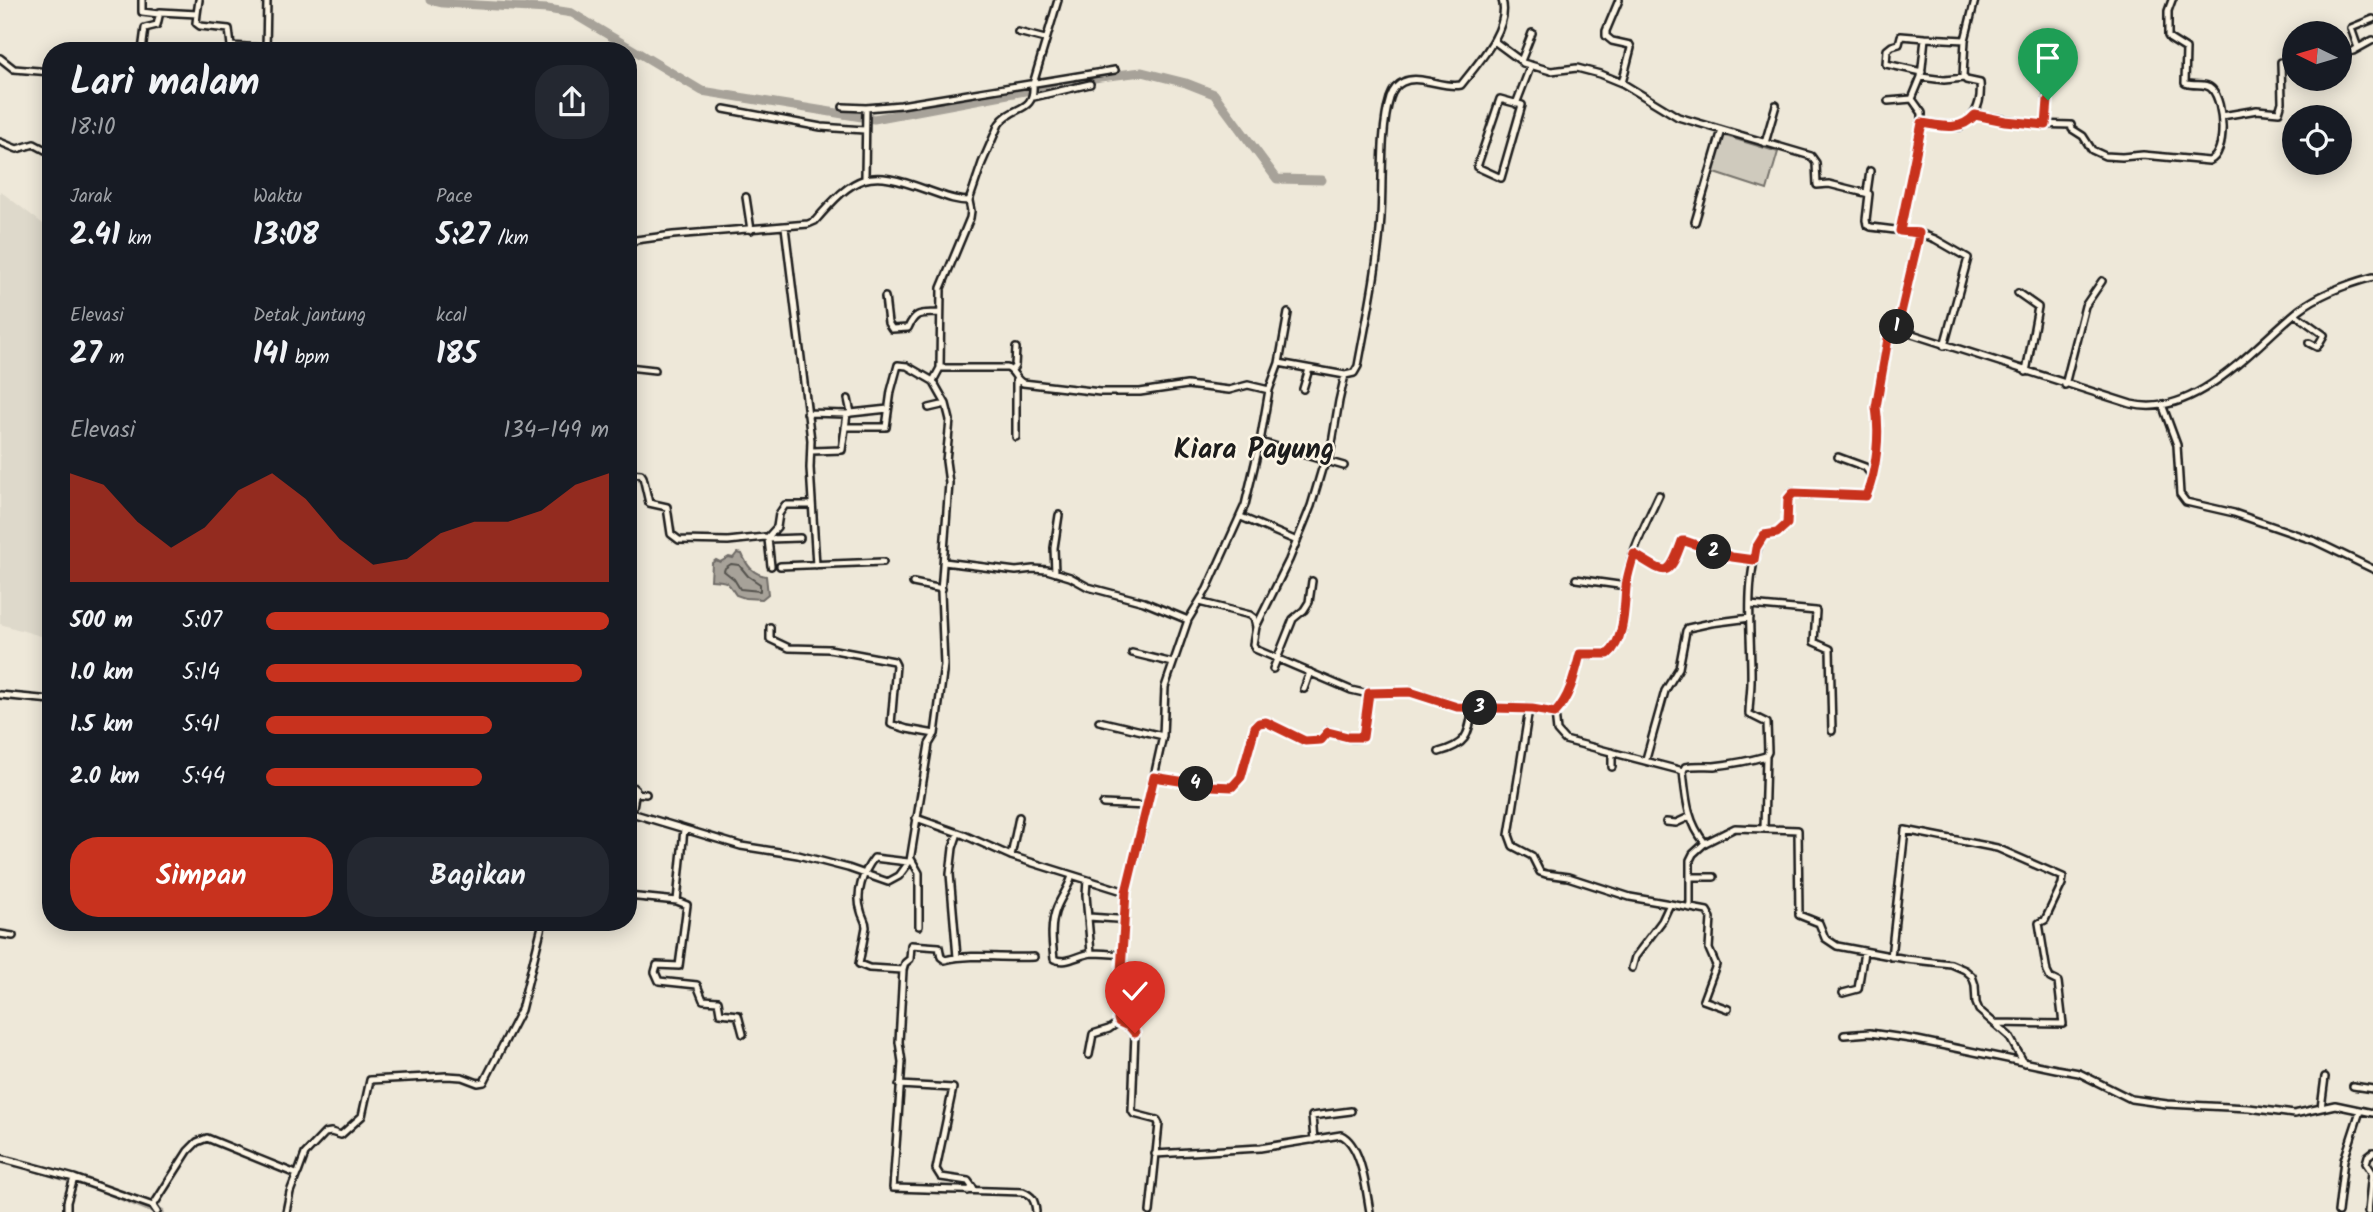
<!DOCTYPE html>
<html lang="id">
<head>
<meta charset="utf-8">
<style>
	:root { --surface:#171b24; --page:#242831; --text:#f1f3f6; --muted:#9ea1a6; --accent:#c8321e }
	body { margin:0; font-family:Kalam,sans-serif; background:var(--page); color:var(--text); height:100vh; display:flex; flex-direction:column; font-size:26px; white-space:nowrap }
	* { box-sizing:border-box; margin:0 }
	p { font-size:23px; color:var(--muted) }
	.icon { flex:none; width:38px; height:38px; fill:none; stroke:currentColor; stroke-width:2; stroke-linecap:round; stroke-linejoin:round }
	.map { position:relative; flex:1; overflow:hidden }
	.details { position:absolute; left:42px; top:42px; width:595px; height:889px; display:flex; flex-direction:column; background:var(--surface); border-radius:28px; box-shadow:0 4px 18px #0003 }
	.details>* { flex:none }
	.needle { width:46px; rotate:275deg }
	.buttons { position:absolute; left:2282px; top:21px; display:grid; gap:14px }
	.buttons a { display:grid; place-items:center; width:70px; height:70px; border-radius:50%; background:var(--surface); box-shadow:0 4px 18px #0003; font-size:35px }
	.pin { position:absolute; display:grid; place-items:center; width:60px; height:60px; color:#fff; margin:-72px -30px; border-radius:50% 50% 50% 0; rotate:-45deg; box-shadow:0 0 7px #0007 }
	.pin .icon { rotate:45deg }
	.km { position:absolute; width:35px; height:35px; margin:-18px; border-radius:50%; background:#222; color:#fff; font-size:19px; line-height:35px; text-align:center }
	.round { display:grid; place-items:center; flex:none; width:74px; height:74px; border-radius:28px; background:var(--page) }
	.head { display:flex; align-items:center; justify-content:space-between; height:119px; padding:0 28px }
	h1 { font-size:38px; font-weight:800; line-height:52px }
	.figures { display:grid; grid-template-columns:repeat(3,1fr); gap:10px; height:119px; padding:7px 28px }
	.figures div { display:grid; align-content:center }
	.figures b { font-size:30px; font-weight:800 }
	.figures small { font-size:19px; font-weight:400 }
	.figures p { font-size:19px }
	.chart { height:196px; padding:14px 28px }
	.chart p { display:flex; justify-content:space-between }
	.chart svg { width:100%; height:126px; margin-top:7px; fill:var(--accent); opacity:.7 }
	.cta { display:flex; gap:14px; margin-top:auto; padding:14px 28px }
	.cta a { flex:1; height:80px; border-radius:28px; background:var(--accent); color:#fff; font-size:28px; font-weight:800; line-height:80px; text-align:center }
	.cta a+a { background:var(--page); color:var(--text) }
	ul { padding:0 28px; list-style:none; font-size:23px }
	li { display:grid; grid-template-columns:112px 84px 1fr; align-items:center; height:52px }
	li i { height:18px; border-radius:9px; background:var(--accent) }
	.map>svg:first-child { display:block }
</style>
</head>
<body>
<div class="map">
<svg width="2373" height="1212" viewBox="0 0 2373 1212">
	<rect width="100%" height="100%" fill="#eee8d9"/>
	<filter id="ink" filterUnits="userSpaceOnUse"><feTurbulence type="fractalNoise" baseFrequency=".0143" numOctaves="2"/><feDisplacementMap in="SourceGraphic" scale="14" xChannelSelector="R" yChannelSelector="G"/><feConvolveMatrix kernelMatrix="1 2 1 2 8 2 1 2 1" color-interpolation-filters="sRGB"/></filter>
	<g filter="url(#ink)">
		<path fill="#ded9cb" d="M 0,191 L 51,230 L 51,639 L 0,624 Z"/>
		<path fill="#cfcabd" stroke="#76736c" stroke-width="2" d="M 1722,135 L 1778,152 L 1767,190 L 1712,172 Z"/>
		<path fill="#a7a299" stroke="#6f6c67" stroke-width="2" d="M 737,553 L 742,554 C 747,566 753,574 766,576 L 768,594 L 762,599 L 745,598 L 736,595 C 726,580 728,581 711,580 L 712,563 L 716,560 L 720,562 L 729,557 L 733,558 Z"/>
		<g fill="none" stroke-linecap="round" stroke-linejoin="round">
			<path stroke="#54524e" stroke-width="2" d="M 731,564 L 739,565 L 748,576 L 760,584 L 760,591 L 740,589 L 734,579 L 724,571 L 725,568 Z"/>
			<path stroke="#a7a299" stroke-width="5" d="M 0,1161 L 16,1165
				M 39,1171 L 86,1185
				M 106,1192 L 150,1210 L 162,1212"/>
			<path stroke="#a7a299" stroke-width="9" d="M 430,0 L 443,3 L 547,9 L 572,13 L 702,91 L 874,119 L 1100,77 L 1142,72 L 1186,83 L 1214,94 L 1277,179 L 1322,180"/>
			<g stroke="#1c1c1c" stroke-width="10">
				<path id="street" d="M 142,0 L 142,12 L 159,14
					M 1619,0 L 1606,31 L 1606,36 L 1612,41 L 1630,45 L 1631,48 L 1622,83
					M 197,14 L 196,23 L 200,26 L 229,29 L 231,46 L 262,48 L 266,51
					M 1018,32 L 1045,39
					M 1532,33 L 1521,61 L 1523,63 L 1551,71 L 1577,68 L 1600,74 L 1622,83 L 1678,117 L 1811,156 L 1816,163 L 1817,185 L 1829,184 L 1869,194 L 1866,220 L 1867,225 L 1871,227 L 1919,233 L 1897,330
					M 1494,41 L 1521,61
					M 2358,48 L 2351,28 L 2373,19
					M 266,50 L 267,0
					M 142,51 L 145,28 L 157,25 L 160,12 L 197,14 L 199,0
					M 2340,54 L 2353,51 L 2373,40
					M 0,58 L 14,69 L 51,72
					M 1922,72 L 1886,64 L 1887,50 L 1892,46 L 1899,44 L 1901,36 L 1925,38
					M 1921,77 L 1944,80 L 1964,78
					M 1034,97 L 1090,84
					M 1500,99 L 1522,105 L 1501,178 L 1477,167 Z
					M 1888,101 L 1912,99
					M 1516,104 L 1531,65
					M 843,107 L 866,108 L 901,105 L 1115,70
					M 724,109 L 821,127 L 864,130
					M 1975,115 L 2033,124 L 2071,125 L 2072,129 L 2083,136 L 2092,150 L 2105,156 L 2122,157 L 2143,155 L 2209,161 C 2228,154 2224,102 2212,89 C 2206,82 2195,87 2185,83 L 2186,49 L 2170,39 L 2168,36 L 2168,11 L 2172,0
					M 2222,116 L 2257,110 L 2279,112 L 2282,102 L 2281,62 L 2294,59
					M 1922,123 L 1922,113 L 1912,99 L 1921,77 L 1925,38 L 1965,40
					M 2046,125 L 2048,88 L 2046,77
					M 0,142 L 17,149 L 34,144 L 51,153
					M 1765,143 L 1776,105
					M 865,177 L 866,108
					M 1867,192 L 1870,171
					M 746,197 L 751,230
					M 1695,222 L 1722,130
					M 785,227 L 811,440 L 810,468 L 816,565
					M 1900,231 L 1922,123 L 1959,127 C 1976,118 1982,103 1980,83 L 1966,80 L 1963,76 L 1965,40 L 1975,0
					M 1919,233 L 1935,239 L 1968,258 L 1944,346
					M 628,246 L 636,240 L 673,235 L 808,224 L 815,221 C 856,174 867,168 927,190 C 942,195 954,201 969,201 L 982,163 L 999,124 C 1013,104 1035,114 1033,84 L 1058,0
					M 2018,293 L 2038,307 L 2026,372
					M 885,297 L 888,323 L 892,329 L 908,328 C 916,310 922,314 940,313
					M 2295,314 L 2324,335 L 2317,347 L 2309,343
					M 1279,363 L 1288,313
					M 628,367 L 655,370
					M 940,368 L 1007,368 C 1015,371 1015,380 1023,383 L 1100,392 L 1140,392 L 1187,385 L 1229,390 L 1248,385 L 1269,390
					M 1012,370 L 1015,366 L 1016,348
					M 1345,375 L 1339,401 L 1329,461 L 1322,469 L 1311,506 L 1289,560 L 1256,627 L 1253,644 L 1255,649 L 1351,690 L 1364,693 L 1410,692 L 1457,707 L 1529,709 L 1555,713
					M 2065,385 L 2085,306 L 2102,281
					M 1303,389 L 1309,369
					M 2163,407 L 2177,445 L 2180,494 L 2186,502 L 2234,513 L 2315,541 L 2373,569
					M 929,408 L 946,404
					M 807,413 L 847,414
					M 851,413 L 888,409
					M 845,427 L 886,427 L 891,391 L 898,365 L 907,366 L 933,381
					M 1016,437 L 1016,380
					M 1260,442 L 1344,466
					M 812,451 L 842,450 L 847,414 L 851,413 L 848,399
					M 1838,457 L 1865,467 L 1873,477
					M 628,473 L 641,474 L 643,477 L 649,503 L 667,507 L 671,534 L 679,540 L 728,541 L 765,537 L 768,539 L 771,566
					M 1659,495 C 1646,524 1628,555 1626,588 C 1624,607 1625,641 1608,655 L 1580,654 C 1575,674 1570,697 1555,713 L 1557,731 L 1565,740 L 1683,771 C 1686,798 1687,821 1705,843 L 1693,854 L 1690,860 L 1690,908
					M 1241,517 L 1297,541
					M 767,538 L 777,527 L 779,514 L 785,505 L 812,505
					M 768,539 L 800,538
					M 1634,554 C 1666,573 1668,581 1682,541 L 1685,541 L 1732,557 L 1754,560
					M 944,562 L 1016,571 L 1033,569 L 1047,570 L 1070,577 L 1088,587 L 1144,602 L 1188,620
					M 780,566 L 883,562
					M 1055,572 L 1054,548 L 1059,515
					M 1576,579 L 1626,586
					M 913,583 L 942,589
					M 1199,602 L 1250,615 L 1254,618 L 1256,627
					M 1750,605 L 1816,611 L 1814,642 L 1830,649 L 1832,731
					M 770,627 L 770,639 L 789,648 L 829,649 L 894,661 L 896,665 L 891,724 L 907,729 L 935,734
					M 1132,653 L 1173,663
					M 1273,669 L 1293,619 L 1304,610 L 1309,602 L 1312,581
					M 1304,689 L 1310,672
					M 0,695 L 51,700
					M 1529,709 L 1509,835 L 1513,846 L 1532,856 L 1540,872 L 1546,874 L 1568,877 L 1630,897 L 1670,904
					M 1099,721 L 1163,736
					M 1439,752 C 1468,744 1468,735 1473,708
					M 1646,759 L 1665,691 L 1679,668 L 1686,631 L 1688,628 L 1711,623 L 1750,618
					M 1612,767 L 1612,752
					M 1683,771 L 1685,767 C 1694,765 1704,766 1714,766 C 1732,764 1749,761 1766,756 L 1768,752 L 1767,723 L 1749,714 C 1749,703 1751,692 1751,681 C 1752,640 1742,571 1764,535 L 1777,533 L 1787,524 L 1788,499 L 1792,493 L 1866,496 C 1878,471 1880,434 1876,407 L 1890,331 L 1897,330 L 1912,334 L 2131,404 C 2195,420 2254,346 2299,310 C 2321,293 2347,284 2373,277
					M 1154,777 L 1211,786 L 1232,787 L 1241,777 L 1255,727 L 1259,723 L 1267,722 L 1305,741 L 1321,740 L 1328,731 C 1339,735 1352,741 1363,737 L 1369,693
					M 628,783 L 636,790 L 632,813
					M 635,793 L 646,794
					M 1103,804 L 1147,806
					M 628,812 L 741,846 L 798,855 L 848,868 L 888,882 L 899,876 L 910,861 L 929,744 L 935,734 L 944,665 L 941,592 L 949,483 L 946,461 L 950,420 L 946,404 L 933,381 L 940,368 L 941,288 L 970,218 L 971,211 L 969,201
					M 916,818 L 964,835 L 1011,856 L 1126,892
					M 1666,822 L 1676,823 L 1689,817
					M 1764,828 L 1766,756
					M 1705,843 L 1735,828 L 1798,830 L 1799,915 L 1819,923 L 1825,938 L 1837,946 L 1906,959 L 1951,964 L 1965,970 L 1972,976 L 1975,985 L 1976,1003 L 1979,1010 L 2009,1036 L 2024,1063
					M 1011,856 L 1019,817
					M 911,859 L 919,873 L 919,926
					M 1072,876 C 1068,889 1062,895 1057,907 C 1050,923 1052,942 1054,959 C 1067,965 1079,954 1093,953 C 1102,953 1112,954 1122,955
					M 1690,877 L 1714,877
					M 1087,880 L 1086,895 L 1091,953
					M 628,896 L 677,901 L 684,829
					M 677,901 L 687,905 L 679,966 L 657,965 L 655,972 L 659,981 L 697,985 L 703,1000 L 718,1001 L 720,1013 L 738,1015 L 743,1034
					M 1089,917 L 1117,919
					M 0,934 L 13,936
					M 957,957 L 950,874 L 953,848 L 958,833
					M 1034,957 C 1004,959 973,953 945,960 L 941,957 L 939,947 L 911,945 L 910,959 L 905,963 L 903,970 L 899,1042 L 902,1062 L 893,1188 L 1023,1192 C 1033,1196 1035,1201 1036,1212
					M 1891,957 L 1905,830 L 1997,848 L 2063,877 L 2062,884 L 2045,920 L 2039,923 L 2047,972 L 2050,978 L 2058,982 L 2063,1024 L 1995,1023
					M 1632,968 L 1635,957 L 1662,921 L 1670,904 L 1707,911 L 1711,918 L 1709,949 L 1716,965 L 1703,1000 L 1728,1009
					M 903,970 L 869,968 L 859,964 L 866,927 C 866,920 862,917 861,911 C 855,894 863,872 874,858 L 908,862
					M 1843,993 L 1858,989 L 1864,952
					M 1844,1035 L 1870,1033 L 1917,1040 L 2056,1069 L 2079,1073 L 2131,1099 L 2167,1104 L 2249,1108 L 2294,1114 L 2335,1105 L 2373,1113
					M 1089,1055 L 1093,1034 L 1109,1029 L 1119,1022
					M 899,1085 L 953,1088 L 936,1169 L 941,1177 L 968,1181 L 973,1188 L 968,1191
					M 2353,1086 L 2373,1089
					M 2321,1108 L 2325,1077
					M 1314,1140 L 1312,1116 L 1351,1111
					M 1155,1154 L 1260,1148 L 1341,1135 C 1362,1145 1366,1190 1370,1212
					M 0,1158 L 74,1178 L 153,1206 L 157,1212
					M 153,1206 L 188,1151 L 197,1142 L 207,1138 L 296,1174 L 298,1173 L 305,1154 L 325,1133 L 331,1132 L 341,1135 L 362,1116 L 370,1080 L 447,1076 L 462,1077 L 478,1083 L 484,1082 L 521,1010 L 543,922
					M 67,1212 L 67,1202 L 74,1178
					M 286,1212 L 290,1192 L 297,1174
					M 1150,1212 L 1159,1124 L 1157,1120 L 1134,1114 L 1132,1111 L 1135,1033 L 1130,1027 L 1119,1022 L 1118,1019 L 1126,892 L 1140,840 L 1163,736 L 1165,687 L 1188,620 L 1207,589 L 1245,505 L 1260,442 L 1269,390 L 1279,363 L 1345,375 L 1354,373 L 1358,366 C 1367,317 1378,267 1381,217 C 1383,182 1380,130 1390,98 C 1392,92 1396,85 1403,82 C 1420,74 1443,89 1461,85 C 1477,64 1511,28 1502,0
					M 2338,1212 L 2344,1160 L 2360,1111
					M 2368,1212 L 2372,1172 L 2366,1163 L 2368,1156 L 2373,1152"/>
			</g>
			<use href="#street" stroke="#fcf5e5" stroke-width="5"/>
		</g>
	</g>
	<g fill="none" stroke-linecap="round" stroke-linejoin="round" filter="url(#ink)">
		<g stroke="#fff" stroke-width="14">
			<path id="route" d="M 1135,1033 L 1130,1027 L 1119,1022 L 1118,1019 L 1126,892 L 1154,777 L 1211,786 L 1232,787 L 1241,777 L 1255,727 L 1259,723 L 1266,722 L 1305,741 L 1321,740 L 1328,732 L 1348,737 L 1363,737 L 1369,693 L 1410,692 L 1457,707 L 1532,709 L 1555,713 C 1570,697 1575,674 1580,654 L 1608,654 C 1625,640 1624,607 1626,587 C 1627,576 1631,565 1634,554 C 1666,573 1668,581 1682,541 L 1685,541 L 1732,557 L 1754,560 L 1756,548 L 1764,535 L 1777,533 L 1787,524 L 1788,499 L 1793,493 L 1866,496 C 1877,470 1880,434 1876,407 L 1889,333 L 1897,330 L 1918,240 L 1919,233 L 1900,231 L 1922,123 C 1942,126 1960,132 1975,115 L 2005,121 L 2046,125 L 2048,100"/>
		</g>
		<use href="#route" stroke="#c8321e" stroke-width="9"/>
	</g>
	<g text-anchor="middle" dominant-baseline="central" stroke-width="5" stroke-linejoin="round" paint-order="stroke">
		<g font-size="28" font-weight="bold" fill="#1c1c1c" stroke="#fcf5e5">
			<text x="1254" y="450">Kiara Payung</text>
		</g>
	</g>
</svg>
<div class="buttons">
<a><svg class="needle" viewBox="-14 -14 28 28"><path d="M0-13l5 13h-10z" fill="#e53935"/><path d="M0 13l5-13h-10z" fill="#9ea1a6"/></svg></a>
<a><svg class="icon" aria-label="locate" viewBox="0 0 24 24"><circle cx="12" cy="12" r="6"/><path d="M12 2v4M12 18v4M2 12h4M18 12h4"/></svg></a>
</div>
<div class="pin" style="left:2048px;top:100px;background:#1e9e55"><svg class="icon" aria-label="arrive" viewBox="0 0 24 24"><path d="M6 21V4h12l-3 4 3 4H6"/></svg></div>
<div class="pin" style="left:1135px;top:1033px;background:#d93025"><svg class="icon" aria-label="check" viewBox="0 0 24 24"><path d="M5 12l5 5 9-10"/></svg></div>
<b class="km" style="left:1897px;top:327px">1</b>
<b class="km" style="left:1714px;top:552px">2</b>
<b class="km" style="left:1480px;top:708px">3</b>
<b class="km" style="left:1196px;top:784px">4</b>
<section class="details">
<div class="head"><div><h1>Lari malam</h1><p>18:10</p></div><a class="round"><svg class="icon" aria-label="share" viewBox="0 0 24 24"><path d="M12 15V3M7 8l5-5 5 5M5 13v7h14v-7"/></svg></a></div>
<div class="figures">
<div><p>Jarak</p><b>2.41<small> km</small></b></div>
<div><p>Waktu</p><b>13:08</b></div>
<div><p>Pace</p><b>5:27<small> /km</small></b></div>
</div>
<div class="figures">
<div><p>Elevasi</p><b>27<small> m</small></b></div>
<div><p>Detak jantung</p><b>141<small> bpm</small></b></div>
<div><p>kcal</p><b>185</b></div>
</div>
<div class="chart"><p><span>Elevasi</span>134–149 m</p>
<svg viewBox="0 0 160 44" preserveAspectRatio="none"><path d="M0 44V6L10 10L20 23L30 32L40 25L50 12L60 6L70 15L80 29L90 38L100 36L110 27L120 23L130 23L140 19L150 10L160 6V44z"/></svg>
</div>
<ul>
<li><b>500 m</b>5:07<i style="width:100%"></i></li>
<li><b>1.0 km</b>5:14<i style="width:92%"></i></li>
<li><b>1.5 km</b>5:41<i style="width:66%"></i></li>
<li><b>2.0 km</b>5:44<i style="width:63%"></i></li>
</ul>
<div class="cta"><a>Simpan</a><a>Bagikan</a></div>
</section>
</div>
</body>
</html>
